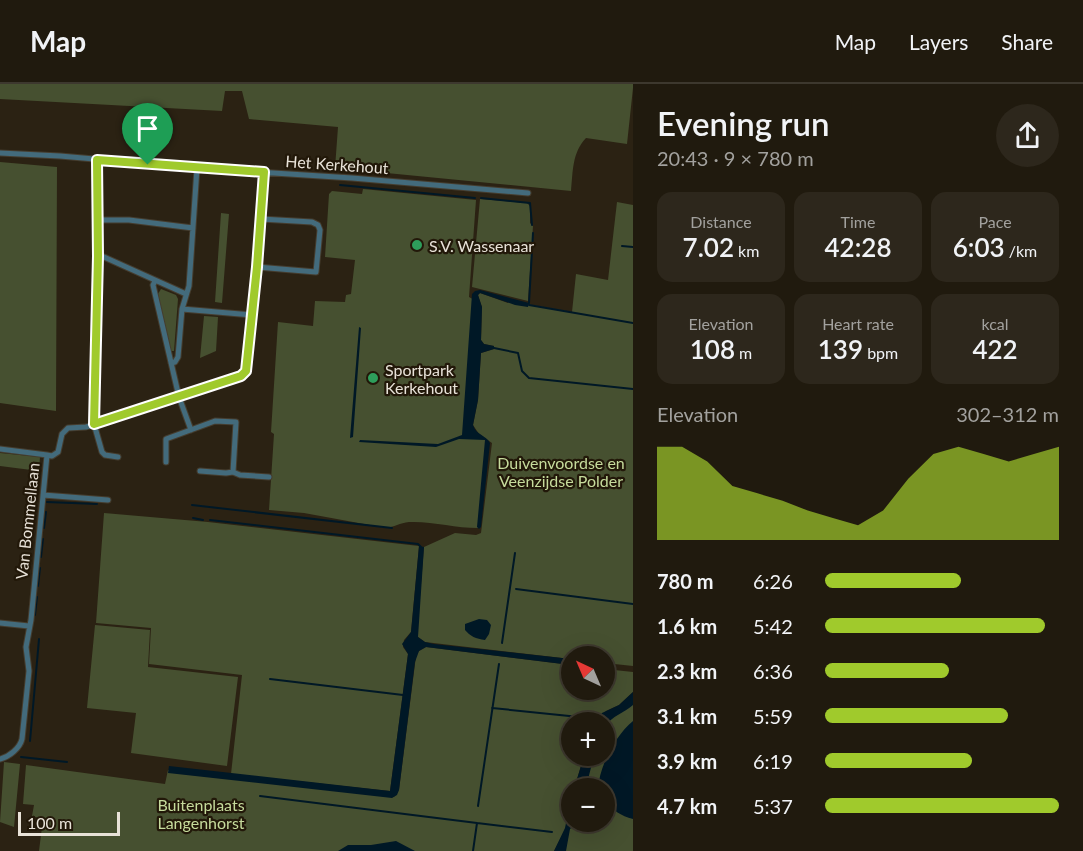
<!DOCTYPE html>
<html lang="en">
<head>
<meta charset="utf-8">
<style>
	:root { --surface:#201a0e; --page:#2d271c; --text:#f1f3f6; --muted:#a2a19e; --line:#3d382e; --accent:#a0ca2c }
	body { margin:0; font-family:Lato,sans-serif; background:var(--page); color:var(--text); height:100vh; display:flex; flex-direction:column; font-size:22px; white-space:nowrap }
	* { box-sizing:border-box; margin:0 }
	p { font-size:20px; color:var(--muted) }
	.icon { flex:none; width:33px; height:33px; fill:none; stroke:currentColor; stroke-width:2; stroke-linecap:round; stroke-linejoin:round }
	.map { position:relative; flex:1; overflow:hidden }
	.drawer { display:flex; flex-direction:column; background:var(--surface); width:450px }
	.drawer>* { flex:none }
	.needle { width:39px; rotate:316deg }
	.fabs { position:absolute; left:561px; top:562px; display:grid; gap:12px }
	.fabs a { display:grid; place-items:center; width:54px; height:54px; border-radius:50%; background:var(--surface); box-shadow:0 6px 24px #0002,0 0 0 2px var(--line); font-size:30px }
	.scale { position:absolute; left:18px; bottom:15px; width:102px; box-sizing:border-box; padding-left:6px; border:3px solid #e8e2d8; border-top:0; font-size:16px; line-height:21px; white-space:nowrap; color:#e8e2d8; -webkit-text-stroke:4px #221809; paint-order:stroke }
	.pin { position:absolute; display:grid; place-items:center; width:51px; height:51px; color:#fff; margin:-62px -26px; border-radius:50% 50% 50% 0; rotate:-45deg; box-shadow:0 0 6px #0007 }
	.pin .icon { rotate:45deg }
	.round { display:grid; place-items:center; flex:none; width:63px; height:63px; border-radius:32px; background:var(--page) }
	.headline { display:flex; align-items:center; justify-content:space-between; height:102px; padding:0 24px }
	h1 { font-size:33px; font-weight:600; line-height:45px }
	.stats { display:grid; grid-template-columns:repeat(3,1fr); gap:9px; height:102px; padding:6px 24px }
	.stats div { display:grid; align-content:center; border-radius:15px; background:var(--page); text-align:center }
	.stats b { font-size:26px; font-weight:600 }
	.stats small { font-size:16px; font-weight:400 }
	.stats p { font-size:16px }
	.chart { height:168px; padding:12px 24px }
	.chart p { display:flex; justify-content:space-between }
	.chart svg { width:100%; height:108px; margin-top:6px; fill:var(--accent); opacity:.7 }
	ul { padding:0 24px; list-style:none; font-size:20px }
	li { display:grid; grid-template-columns:96px 72px 1fr; align-items:center; height:45px }
	li i { height:15px; border-radius:8px; background:var(--accent) }
	header { display:flex; align-items:center; gap:36px; box-sizing:border-box; height:84px; padding:0 30px; background:var(--surface); border-bottom:2px solid var(--line) }
	header strong { font-size:28px }
	nav { display:flex; gap:33px; margin-inline-start:auto; font-size:21px }
	main { display:flex; flex:1; min-height:0 }
	.map>svg:first-child { display:block }
</style>
</head>
<body>
<header>
<strong>Map</strong>
<nav><a>Map</a><a>Layers</a><a>Share</a></nav>
</header>
<main>
<div class="map">
<svg width="633" height="767" viewBox="0 0 633 767">
	<rect width="100%" height="100%" fill="#2b2213"/>
	<path fill="#465030" d="M 0,0 L 633,0 L 633,4 L 627,60 L 586,54 C 572,69 573,87 571,107 L 335,84 L 338,43 L 249,35 L 242,7 L 225,7 L 222,27 L 0,15 Z
		M 0,78 L 57,83 L 56,327 L 0,319 Z
		M 363,105 L 476,116 L 469,213 L 478,218 L 468,347 L 486,354 L 478,444 C 455,444 432,437 409,438 C 400,439 394,443 386,444 L 304,429 L 269,426 L 274,350 L 271,348 L 278,238 L 313,242 L 315,217 L 345,218 L 346,211 L 351,210 L 355,176 L 325,173 L 329,110 L 332,107 L 362,110 Z
		M 480,115 L 527,119 L 530,122 L 530,139 L 533,142 L 528,217 L 472,203 Z
		M 617,118 L 633,121 L 633,582 L 605,579 L 604,573 L 572,573 L 571,575 L 425,558 L 418,553 L 417,549 L 424,463 L 455,449 L 476,451 L 481,449 L 492,359 L 479,350 L 473,341 L 478,316 L 481,269 L 494,265 L 494,262 L 484,260 L 481,256 L 482,223 L 478,211 L 480,209 L 508,219 L 509,217 L 572,228 L 576,190 L 608,196 Z
		M 221,129 L 229,130 L 222,219 L 215,218 Z
		M 161,205 L 176,211 L 178,215 L 174,267 L 169,267 L 158,210 Z
		M 204,232 L 218,233 L 216,267 L 200,274 Z
		M 0,369 L 40,373 L 39,387 L 0,382 Z
		M 104,429 L 208,438 L 419,462 L 411,548 L 404,556 L 403,563 L 408,570 L 390,707 L 231,690 L 242,591 L 149,580 L 151,544 L 96,539 Z
		M 95,541 L 150,546 L 148,583 L 238,593 L 227,682 L 131,669 L 136,629 L 87,624 Z
		M 426,563 L 571,581 L 572,606 L 604,606 L 605,585 L 633,588 L 633,608 L 619,621 L 606,627 L 595,639 L 572,639 L 572,672 L 584,672 L 574,705 L 572,705 L 566,744 L 554,767 L 39,767 L 43,735 L 32,732 L 34,721 L 23,720 L 26,681 L 165,700 L 168,686 L 394,713 L 399,706 L 416,572 L 419,567 Z
		M 633,615 L 633,767 L 562,767 L 572,738 L 604,738 L 604,705 L 582,705 L 592,672 L 604,672 L 604,639 Z
		M 4,678 L 20,680 L 14,743 L 0,738 Z"/>
	<path fill="#001826" d="M 480,206 L 529,219 L 528,223 L 515,221 L 480,209 L 478,211 L 482,223 L 481,256 L 484,260 L 494,262 L 494,265 L 481,269 L 478,316 L 473,341 C 476,351 486,351 490,359 L 481,443 L 479,445 L 477,443 L 485,356 L 459,355 L 436,363 L 359,358 L 360,356 L 438,360 L 462,351 L 472,210 L 475,207 Z
		M 359,243 L 361,244 L 353,353 L 350,354 Z
		M 419,462 L 424,463 L 418,553 L 425,558 L 434,560 L 571,575 L 571,581 L 426,563 L 419,567 L 415,578 L 399,706 L 397,711 L 392,714 L 168,689 L 169,682 L 390,707 L 408,570 L 402,560 L 411,548 Z
		M 479,535 L 487,536 L 491,541 L 489,550 L 485,556 C 476,555 470,552 465,546 L 465,540 Z
		M 633,608 L 633,621 C 624,629 612,632 605,642 L 604,639 L 595,639 L 602,629 L 619,621 Z
		M 633,637 L 633,735 C 621,732 612,726 605,716 L 604,705 L 598,704 C 600,681 615,652 633,637 Z
		M 584,672 L 594,672 L 586,703 L 585,705 L 574,705 Z
		M 571,714 L 572,738 L 578,738 L 570,745 L 566,767 L 554,767 L 565,744 Z
		M 396,757 L 415,767 L 338,767 L 348,761 L 371,761 Z"/>
	<g fill="none" stroke-linecap="round" stroke-linejoin="round">
		<path stroke="#001826" stroke-width="2" d="M 340,101 L 475,114
			M 481,114 L 530,119 L 532,141
			M 622,162 L 633,163
			M 529,219 L 533,149
			M 529,221 L 633,239
			M 494,264 L 518,269 L 522,287 L 529,294 L 633,305
			M 47,418 L 97,420
			M 192,421 L 392,444
			M 193,434 L 203,436
			M 210,436 L 418,460 L 421,463
			M 44,444 L 46,428
			M 41,473 L 43,455
			M 38,502 L 40,484
			M 516,505 L 633,520
			M 35,531 L 37,513
			M 502,559 L 515,469
			M 270,595 L 403,611
			M 492,624 L 589,634
			M 30,657 L 39,555
			M 21,673 L 67,678
			M 260,712 L 477,739 L 473,767
			M 478,722 L 499,580
			M 477,739 L 552,748"/>
		<g stroke="#453d2f" stroke-width="7">
			<path id="minor" d="M 0,69 L 60,72 L 197,84 L 352,94 L 528,109
				M 97,76 L 98,172 L 94,340 L 102,368 L 105,371 L 118,373
				M 97,136 L 129,136 L 193,144
				M 98,172 L 104,173 L 186,210
				M 257,183 L 316,188 L 320,146 L 318,141 L 312,138 L 261,135
				M 155,197 L 153,201 L 179,313 L 191,346
				M 182,225 L 252,231
				M 171,279 L 175,278 L 178,273 L 182,225 L 189,202 L 197,84
				M 0,365 L 47,371
				M 166,378 L 166,355 L 215,337 L 236,338 L 233,388
				M 200,387 L 226,389 L 233,388 L 240,391 L 269,393
				M 43,411 L 108,416
				M 0,539 L 29,542
				M 0,675 C 9,673 20,664 22,655 L 29,587 L 26,563 L 31,536 L 47,371 L 52,372 L 58,368 L 62,350 L 68,344 L 86,343 L 104,338 L 244,289 L 246,285 L 264,88"/>
		</g>
		<use href="#minor" stroke="#436b7c" stroke-width="5"/>
	</g>
	<g fill="none" stroke-linecap="round" stroke-linejoin="round">
		<g stroke="#fff" stroke-width="12">
			<path id="route" d="M 97,76 L 264,88 L 257,183 L 246,287 L 241,292 L 94,340 L 98,172 Z"/>
		</g>
		<use href="#route" stroke="#a0ca2c" stroke-width="8"/>
	</g>
	<g fill="#2e9e5b" stroke="#221809" stroke-width="2">
		<circle cx="417" cy="161" r="6"/>
		<circle cx="373" cy="294" r="6"/>
	</g>
	<g text-anchor="middle" dominant-baseline="central" stroke-width="4.5" stroke-linejoin="round" paint-order="stroke">
		<g font-size="16" fill="#e8e2d8" stroke="#221809">
			<text transform="translate(337 80) rotate(4)">Het Kerkehout</text>
			<text transform="translate(27 437) rotate(-84)">Van Bommellaan</text>
		</g>
		<g font-size="16" fill="#e8e2d8" stroke="#221809" text-anchor="start">
			<text x="429" y="161">S.V. Wassenaar</text>
			<text x="385" y="285">Sportpark<tspan x="385" dy="18">Kerkehout</tspan></text>
		</g>
		<g font-size="16" fill="#c6db9c" stroke="#221809">
			<text x="561" y="378">Duivenvoordse en<tspan x="561" dy="18">Veenzijdse Polder</tspan></text>
			<text x="201" y="720">Buitenplaats<tspan x="201" dy="18">Langenhorst</tspan></text>
		</g>
	</g>
</svg>
<div class="fabs">
<a><svg class="needle" viewBox="-14 -14 28 28"><path d="M0-13l5 13h-10z" fill="#e53935"/><path d="M0 13l5-13h-10z" fill="#a2a19e"/></svg></a>
<a>+</a>
<a>−</a>
</div>
<div class="scale">100 m</div>
<div class="pin" style="left:148px;top:81px;background:#1e9e55"><svg class="icon" aria-label="arrive" viewBox="0 0 24 24"><path d="M6 21V4h12l-3 4 3 4H6"/></svg></div>
</div>
<section class="drawer">
<div class="headline"><div><h1>Evening run</h1><p>20:43 · 9 × 780 m</p></div><a class="round"><svg class="icon" aria-label="share" viewBox="0 0 24 24"><path d="M12 15V3M7 8l5-5 5 5M5 13v7h14v-7"/></svg></a></div>
<div class="stats">
<div><p>Distance</p><b>7.02<small> km</small></b></div>
<div><p>Time</p><b>42:28</b></div>
<div><p>Pace</p><b>6:03<small> /km</small></b></div>
</div>
<div class="stats">
<div><p>Elevation</p><b>108<small> m</small></b></div>
<div><p>Heart rate</p><b>139<small> bpm</small></b></div>
<div><p>kcal</p><b>422</b></div>
</div>
<div class="chart"><p><span>Elevation</span>302–312 m</p>
<svg viewBox="0 0 160 44" preserveAspectRatio="none"><path d="M0 44V6L10 6L20 12L30 22L40 25L50 28L60 32L70 35L80 38L90 32L100 19L110 9L120 6L130 9L140 12L150 9L160 6V44z"/></svg>
</div>
<ul>
<li><b>780 m</b>6:26<i style="width:58%"></i></li>
<li><b>1.6 km</b>5:42<i style="width:94%"></i></li>
<li><b>2.3 km</b>6:36<i style="width:53%"></i></li>
<li><b>3.1 km</b>5:59<i style="width:78%"></i></li>
<li><b>3.9 km</b>6:19<i style="width:63%"></i></li>
<li><b>4.7 km</b>5:37<i style="width:100%"></i></li>
</ul>
</section>
</main>
</body>
</html>
